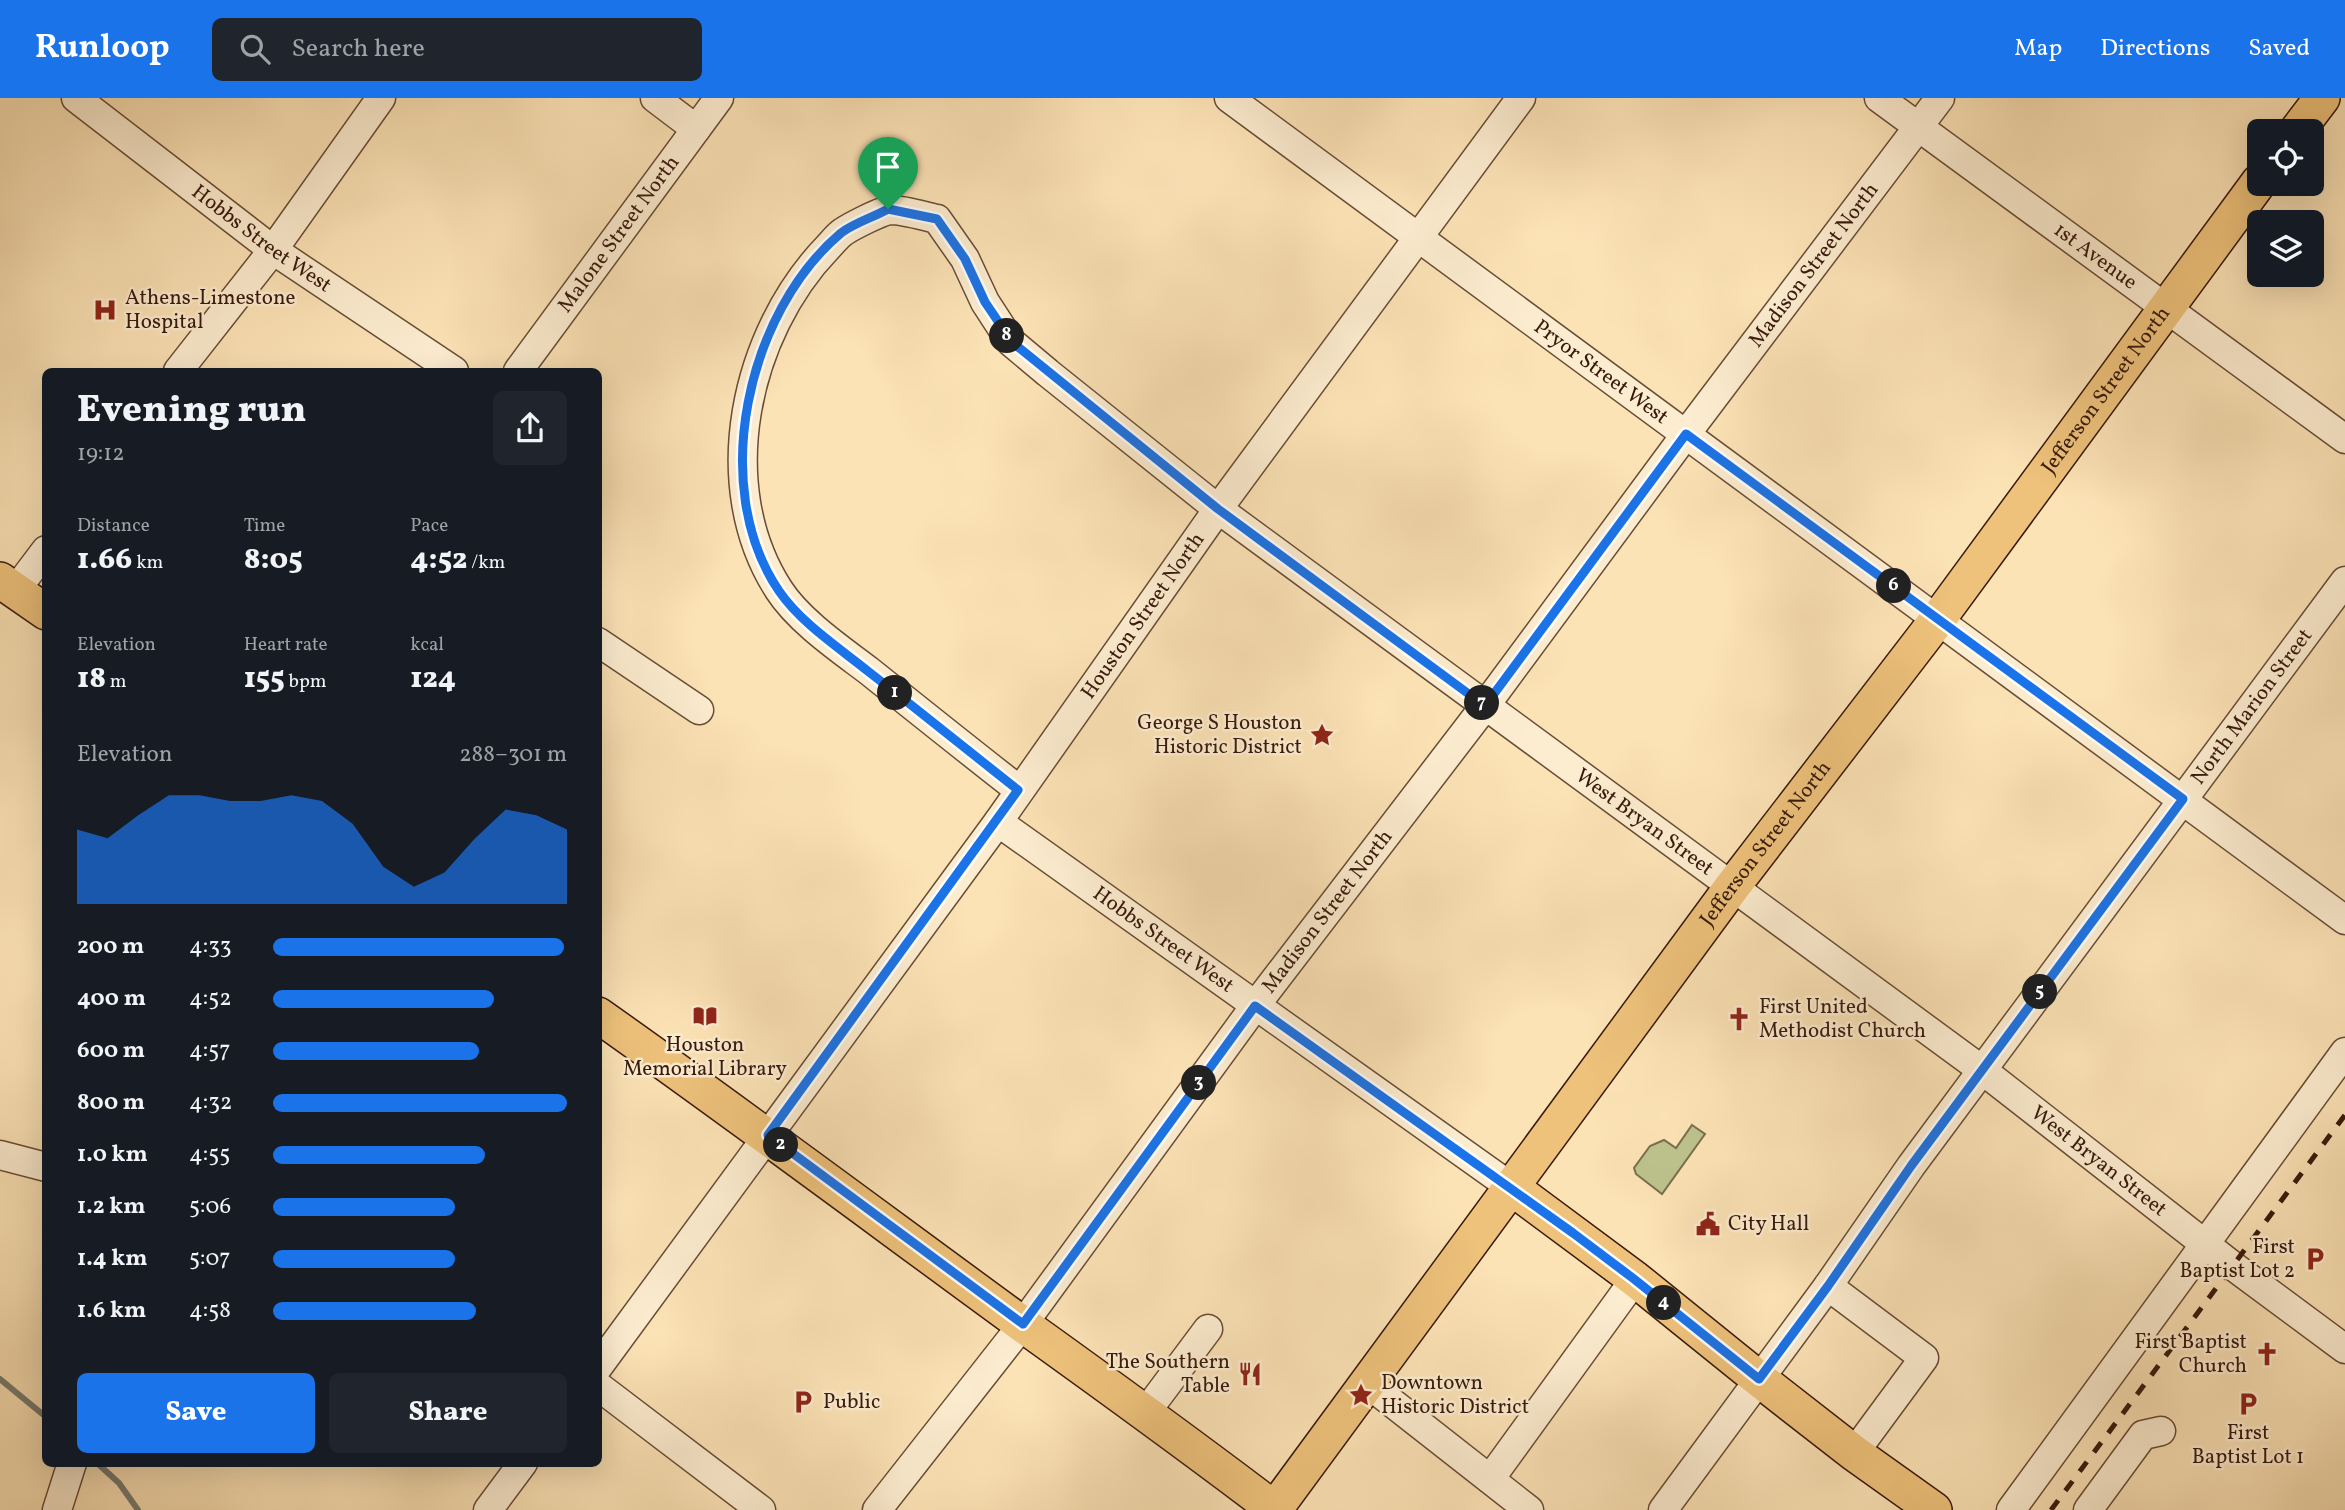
<!DOCTYPE html>
<html lang="en">
<head>
<meta charset="utf-8">
<style>
	:root { --surface:#171b24; --page:#20242c; --text:#f1f3f6; --muted:#9ea1a6; --accent:#1a73e8 }
	body { margin:0; font-family:Vollkorn,serif; background:var(--page); color:var(--text); height:100vh; display:flex; flex-direction:column; font-size:26px; white-space:nowrap }
	* { box-sizing:border-box; margin:0 }
	p { font-size:23px; color:var(--muted) }
	.icon { flex:none; width:38px; height:38px; fill:none; stroke:currentColor; stroke-width:2; stroke-linecap:round; stroke-linejoin:round }
	.map { position:relative; flex:1; overflow:hidden }
	.panel { position:absolute; left:42px; top:270px; width:560px; height:1099px; display:flex; flex-direction:column; background:var(--surface); border-radius:10px; box-shadow:0 7px 28px #0002 }
	.panel>* { flex:none }
	.buttons { position:absolute; left:2247px; top:21px; display:grid; gap:14px }
	.buttons a { display:grid; place-items:center; width:77px; height:77px; border-radius:10px; background:var(--surface); box-shadow:0 7px 28px #0002; font-size:35px }
	.pin { position:absolute; display:grid; place-items:center; width:60px; height:60px; color:#fff; margin:-72px -30px; border-radius:50% 50% 50% 0; rotate:-45deg; box-shadow:0 0 7px #0007 }
	.pin .icon { rotate:45deg }
	.km { position:absolute; width:35px; height:35px; margin:-18px; border-radius:50%; background:#222; color:#fff; font-size:19px; line-height:35px; text-align:center }
	.round { display:grid; place-items:center; flex:none; width:74px; height:74px; border-radius:10px; background:var(--page) }
	.overview { display:flex; align-items:center; justify-content:space-between; height:119px; padding:0 35px }
	h1 { font-size:38px; font-weight:800; line-height:52px }
	.stats { display:grid; grid-template-columns:repeat(3,1fr); gap:10px; height:119px; padding:7px 35px }
	.stats div { display:grid; align-content:center }
	.stats b { font-size:30px; font-weight:800 }
	.stats small { font-size:19px; font-weight:400 }
	.stats p { font-size:19px }
	.chart { height:196px; padding:14px 35px }
	.chart p { display:flex; justify-content:space-between }
	.chart svg { width:100%; height:126px; margin-top:7px; fill:var(--accent); opacity:.7 }
	.button { display:flex; gap:14px; margin-top:auto; padding:14px 35px }
	.button a { flex:1; height:80px; border-radius:10px; background:var(--accent); color:#fff; font-size:28px; font-weight:800; line-height:80px; text-align:center }
	.button a+a { background:var(--page); color:var(--text) }
	ul { padding:0 35px; list-style:none; font-size:23px }
	li { display:grid; grid-template-columns:112px 84px 1fr; align-items:center; height:52px }
	li i { height:18px; border-radius:9px; background:var(--accent) }
	header { display:flex; align-items:center; gap:42px; box-sizing:border-box; height:98px; padding:0 35px; background:var(--accent); color:#fff }
	header strong { font-size:33px }
	nav { display:flex; gap:38px; margin-inline-start:auto; font-size:24px }
	.search { width:490px; height:63px; background:var(--page); display:flex; align-items:center; gap:18px; box-sizing:border-box; padding:0 24px; border-radius:10px; color:var(--muted); font-size:26px }
	.map>svg:first-child { display:block }
</style>
</head>
<body>
<header>
<strong>Runloop</strong>
<div class="search"><svg class="icon" aria-label="search" viewBox="0 0 24 24"><circle cx="10" cy="10" r="6"/><path d="M15 15l6 6"/></svg>Search here</div>
<nav><a>Map</a><a>Directions</a><a>Saved</a></nav>
</header>
<div class="map">
<svg width="2345" height="1412" viewBox="0 0 2345 1412">
	<rect width="100%" height="100%" fill="#fce3b6"/>
	<filter id="stains"><feTurbulence type="fractalNoise" baseFrequency=".00286" numOctaves="4"/><feColorMatrix values="0 0 0 0 .2 0 0 0 0 .09 0 0 0 0 .02 0 0 0 .5 -.17"/></filter>
	<radialGradient id="worn" r=".72"><stop offset=".6" stop-color="#630" stop-opacity="0"/><stop offset="1" stop-color="#630" stop-opacity=".3"/></radialGradient>
	<path fill="#bec48e" stroke="#7a6e4d" stroke-width="2" d="M 1692,1027 L 1705,1036 L 1662,1096 L 1636,1076 L 1634,1070 L 1650,1048 L 1664,1042 L 1676,1050 Z"/>
	<g fill="none" stroke-linecap="round" stroke-linejoin="round">
		<path stroke="#767b71" stroke-width="6" d="M 0,1281 L 46,1319
			M 97,1365 L 119,1385 L 138,1412"/>
		<g stroke="#684c36" stroke-width="31">
			<g id="minor">
				<path id="s1" d="M 76,0 L 273,152 L 454,273"/>
				<path d="M 655,0 L 696,31"/>
				<path id="s2" d="M 1229,0 L 2345,822"/>
				<path id="s3" d="M 1879,0 L 2345,341"/>
				<path d="M 178,273 L 273,152 L 381,0"/>
				<path id="s4" d="M 518,273 L 719,0"/>
				<path d="M 15,493 L 46,452"/>
				<path d="M 598,544 L 699,612"/>
				<path id="s5" d="M 1019,692 C 969,653 919,613 869,573 C 840,551 799,523 779,492 C 711,387 745,235 828,149 C 833,144 837,138 843,134 C 850,129 883,112 890,112 C 905,112 923,118 937,121 L 965,161 L 985,204 L 1011,244 L 1048,275 L 1218,411 L 1982,972 L 2233,1168 L 2345,1251"/>
				<path id="s6" d="M 998,724 L 1511,1089"/>
				<path d="M 0,1057 L 46,1069"/>
				<path d="M 1828,1188 L 1924,1260 L 1854,1355"/>
				<path id="s7" d="M 598,1269 L 998,724 L 1218,411 L 1521,0"/>
				<path d="M 1367,1285 L 1529,1412"/>
				<path d="M 598,1288 L 761,1412"/>
				<path d="M 1146,1314 L 1208,1231"/>
				<path d="M 1490,1381 L 1635,1181"/>
				<path d="M 57,1412 L 72,1365"/>
				<path d="M 488,1412 L 523,1365"/>
				<path id="s8" d="M 877,1412 L 1023,1226 L 1255,908 L 1485,608 L 1686,336 L 1940,0"/>
				<path id="s9" d="M 1663,1412 L 1828,1188 L 1911,1068 L 2345,483"/>
				<path d="M 2011,1412 L 2345,954"/>
				<path d="M 2088,1412 L 2143,1337 L 2161,1333"/>
			</g>
		</g>
		<g stroke="#37190c" stroke-width="38">
			<g id="major">
				<path d="M 2297,33 L 2322,0"/>
				<path d="M 0,482 L 46,514"/>
				<path d="M 598,917 C 741,1018 881,1123 1022,1226 C 1107,1287 1191,1348 1274,1411"/>
				<path d="M 1511,1089 L 1635,1181 L 1759,1281 L 1854,1355 L 1934,1412"/>
				<path id="s10" d="M 1274,1412 L 1732,789 L 1938,521 L 2259,84"/>
			</g>
		</g>
		<use href="#minor" stroke="#fdedd0" stroke-width="28"/>
		<use href="#major" stroke="#eec27b" stroke-width="35"/>
		<path stroke="#37190c" stroke-width="5" stroke-dasharray="12 12" stroke-linecap="butt" d="M 2051,1412 L 2345,1017"/>
	</g>
	<g fill="none" stroke-linecap="round" stroke-linejoin="round">
		<g stroke="#fff" stroke-width="14">
			<path id="route" d="M 888,111 L 937,121 L 965,161 L 985,204 L 1012,244 L 1218,411 L 1485,608 L 1686,336 L 2183,701 L 1911,1068 L 1828,1188 L 1759,1281 L 1634,1181 L 1573,1135 L 1255,908 L 1023,1226 L 768,1037 L 1018,692 C 969,653 919,613 869,574 C 838,549 801,525 779,493 C 708,389 747,214 841,135 C 854,125 874,119 888,111 Z"/>
		</g>
		<use href="#route" stroke="#1a73e8" stroke-width="9"/>
	</g>
	<defs>
		<g id="hospital-bare" transform="scale(1.89)"><path d="M-5-5h3v3.5h4V-5h3V5h-3V1.5h-4V5h-3Z" fill="#8f2418" stroke="#fdedd0" stroke-width="2.5" paint-order="stroke"/></g>
		<g id="sight-bare" transform="scale(1.89)"><path d="M0-6L1.8-2.2L6-1.7L2.9 1.2L3.7 5.4L0 3.3L-3.7 5.4L-2.9 1.2L-6-1.7L-1.8-2.2Z" fill="#8f2418" stroke="#fdedd0" stroke-width="2.5" paint-order="stroke"/></g>
		<g id="library-bare" transform="scale(1.89)"><path d="M-6-4Q-3-5.5-.7-3.5V5Q-3 3-6 4ZM6-4Q3-5.5 .7-3.5V5Q3 3 6 4Z" fill="#8f2418" stroke="#fdedd0" stroke-width="2.5" paint-order="stroke"/></g>
		<g id="church-bare" transform="scale(1.89)"><path d="M-1.2-6h2.4v3.5h3.3v2.4h-3.3V6h-2.4V-.1h-3.3v-2.4h3.3Z" fill="#8f2418" stroke="#fdedd0" stroke-width="2.5" paint-order="stroke"/></g>
		<g id="civic-bare" transform="scale(1.89)"><path d="M-.6-6.5H3V-4.5H.6V-3L4-1V1h2V6H-6V1h2V-1L-.6-3ZM-1.2 2.5V6h2.4V2.5Z" fill="#8f2418" stroke="#fdedd0" stroke-width="2.5" paint-order="stroke"/></g>
		<g id="parking-bare" transform="scale(1.89)"><path d="M-3.5-5.5H1a3.5 3.5 0 0 1 0 7H-1V5.5H-3.5ZM-1-3.4V-.6H.8a1.4 1.4 0 0 0 0-2.8Z" fill="#8f2418" stroke="#fdedd0" stroke-width="2.5" paint-order="stroke"/></g>
		<g id="restaurant-bare" transform="scale(1.89)"><path d="M-5-6h1v4h1v-4h1v4h1v-4h1v5L-1.5 .5V6h-2V.5L-5-1ZM5-6V6H3V1.5H1.5Q1.5-4 5-6Z" fill="#8f2418" stroke="#fdedd0" stroke-width="2.5" paint-order="stroke"/></g>
	</defs>
	<g fill-rule="evenodd">
		<use href="#hospital-bare" x="105" y="212"/>
		<use href="#sight-bare" x="1322" y="637"/>
		<use href="#library-bare" x="705" y="918"/>
		<use href="#church-bare" x="1739" y="921"/>
		<use href="#civic-bare" x="1708" y="1126"/>
		<use href="#parking-bare" x="2315" y="1161"/>
		<use href="#church-bare" x="2267" y="1256"/>
		<use href="#restaurant-bare" x="1250" y="1276"/>
		<use href="#sight-bare" x="1361" y="1297"/>
		<use href="#parking-bare" x="803" y="1304"/>
		<use href="#parking-bare" x="2248" y="1306"/>
	</g>
	<g text-anchor="middle" dominant-baseline="central" stroke-width="5" stroke-linejoin="round" paint-order="stroke">
		<g font-size="21" fill="#37190c" stroke="#fdedd0">
			<text stroke="none"><textPath href="#s4" startOffset="170">Malone Street North</textPath></text>
			<text stroke="none"><textPath href="#s1" startOffset="233">Hobbs Street West</textPath></text>
			<text stroke="none"><textPath href="#s3" startOffset="268">1st Avenue</textPath></text>
			<text stroke="none"><textPath href="#s8" startOffset="1558">Madison Street North</textPath></text>
			<text stroke="none"><textPath href="#s2" startOffset="462">Pryor Street West</textPath></text>
			<text stroke="none"><textPath href="#s10" startOffset="1395">Jefferson Street North</textPath></text>
			<text stroke="none"><textPath href="#s7" startOffset="928">Houston Street North</textPath></text>
			<text stroke="none"><textPath href="#s9" startOffset="996">North Marion Street</textPath></text>
			<text stroke="none"><textPath href="#s5" startOffset="1745">West Bryan Street</textPath></text>
			<text stroke="none"><textPath href="#s10" startOffset="828">Jefferson Street North</textPath></text>
			<text stroke="none"><textPath href="#s8" startOffset="749">Madison Street North</textPath></text>
			<text stroke="none"><textPath href="#s6" startOffset="203">Hobbs Street West</textPath></text>
			<text stroke="none"><textPath href="#s5" startOffset="2312">West Bryan Street</textPath></text>
		</g>
		<g font-size="21" fill="#37190c" stroke="#fdedd0" text-anchor="start">
			<text x="125" y="200">Athens-Limestone<tspan x="125" dy="24">Hospital</tspan></text>
			<text x="1302" y="625" text-anchor="end">George S Houston<tspan x="1302" dy="24">Historic District</tspan></text>
			<text x="1759" y="909">First United<tspan x="1759" dy="24">Methodist Church</tspan></text>
			<text x="705" y="947" text-anchor="middle">Houston<tspan x="705" dy="24">Memorial Library</tspan></text>
			<text x="1728" y="1126">City Hall</text>
			<text x="2295" y="1149" text-anchor="end">First<tspan x="2295" dy="24">Baptist Lot 2</tspan></text>
			<text x="2247" y="1244" text-anchor="end">First Baptist<tspan x="2247" dy="24">Church</tspan></text>
			<text x="1230" y="1264" text-anchor="end">The Southern<tspan x="1230" dy="24">Table</tspan></text>
			<text x="1381" y="1285">Downtown<tspan x="1381" dy="24">Historic District</tspan></text>
			<text x="823" y="1304">Public</text>
			<text x="2248" y="1335" text-anchor="middle">First<tspan x="2248" dy="24">Baptist Lot 1</tspan></text>
		</g>
	</g>
	<rect width="100%" height="100%" filter="url(#stains)"/>
	<rect width="100%" height="100%" fill="url(#worn)"/>
</svg>
<div class="buttons">
<a><svg class="icon" aria-label="locate" viewBox="0 0 24 24"><circle cx="12" cy="12" r="6"/><path d="M12 2v4M12 18v4M2 12h4M18 12h4"/></svg></a>
<a><svg class="icon" aria-label="layers" viewBox="0 0 24 24"><path d="M12 4l9 5-9 5-9-5zM3 14l9 5 9-5"/></svg></a>
</div>
<div class="pin" style="left:888px;top:111px;background:#1e9e55"><svg class="icon" aria-label="arrive" viewBox="0 0 24 24"><path d="M6 21V4h12l-3 4 3 4H6"/></svg></div>
<b class="km" style="left:895px;top:595px">1</b>
<b class="km" style="left:781px;top:1047px">2</b>
<b class="km" style="left:1199px;top:985px">3</b>
<b class="km" style="left:1664px;top:1205px">4</b>
<b class="km" style="left:2040px;top:894px">5</b>
<b class="km" style="left:1894px;top:488px">6</b>
<b class="km" style="left:1482px;top:605px">7</b>
<b class="km" style="left:1007px;top:238px">8</b>
<section class="panel">
<div class="overview"><div><h1>Evening run</h1><p>19:12</p></div><a class="round"><svg class="icon" aria-label="share" viewBox="0 0 24 24"><path d="M12 15V3M7 8l5-5 5 5M5 13v7h14v-7"/></svg></a></div>
<div class="stats">
<div><p>Distance</p><b>1.66<small> km</small></b></div>
<div><p>Time</p><b>8:05</b></div>
<div><p>Pace</p><b>4:52<small> /km</small></b></div>
</div>
<div class="stats">
<div><p>Elevation</p><b>18<small> m</small></b></div>
<div><p>Heart rate</p><b>155<small> bpm</small></b></div>
<div><p>kcal</p><b>124</b></div>
</div>
<div class="chart"><p><span>Elevation</span>288–301 m</p>
<svg viewBox="0 0 160 44" preserveAspectRatio="none"><path d="M0 44V18L10 21L20 13L30 6L40 6L50 8L60 8L70 6L80 8L90 16L100 31L110 38L120 33L130 21L140 11L150 13L160 18V44z"/></svg>
</div>
<ul>
<li><b>200 m</b>4:33<i style="width:99%"></i></li>
<li><b>400 m</b>4:52<i style="width:75%"></i></li>
<li><b>600 m</b>4:57<i style="width:70%"></i></li>
<li><b>800 m</b>4:32<i style="width:100%"></i></li>
<li><b>1.0 km</b>4:55<i style="width:72%"></i></li>
<li><b>1.2 km</b>5:06<i style="width:62%"></i></li>
<li><b>1.4 km</b>5:07<i style="width:62%"></i></li>
<li><b>1.6 km</b>4:58<i style="width:69%"></i></li>
</ul>
<div class="button"><a>Save</a><a>Share</a></div>
</section>
</div>
</body>
</html>
